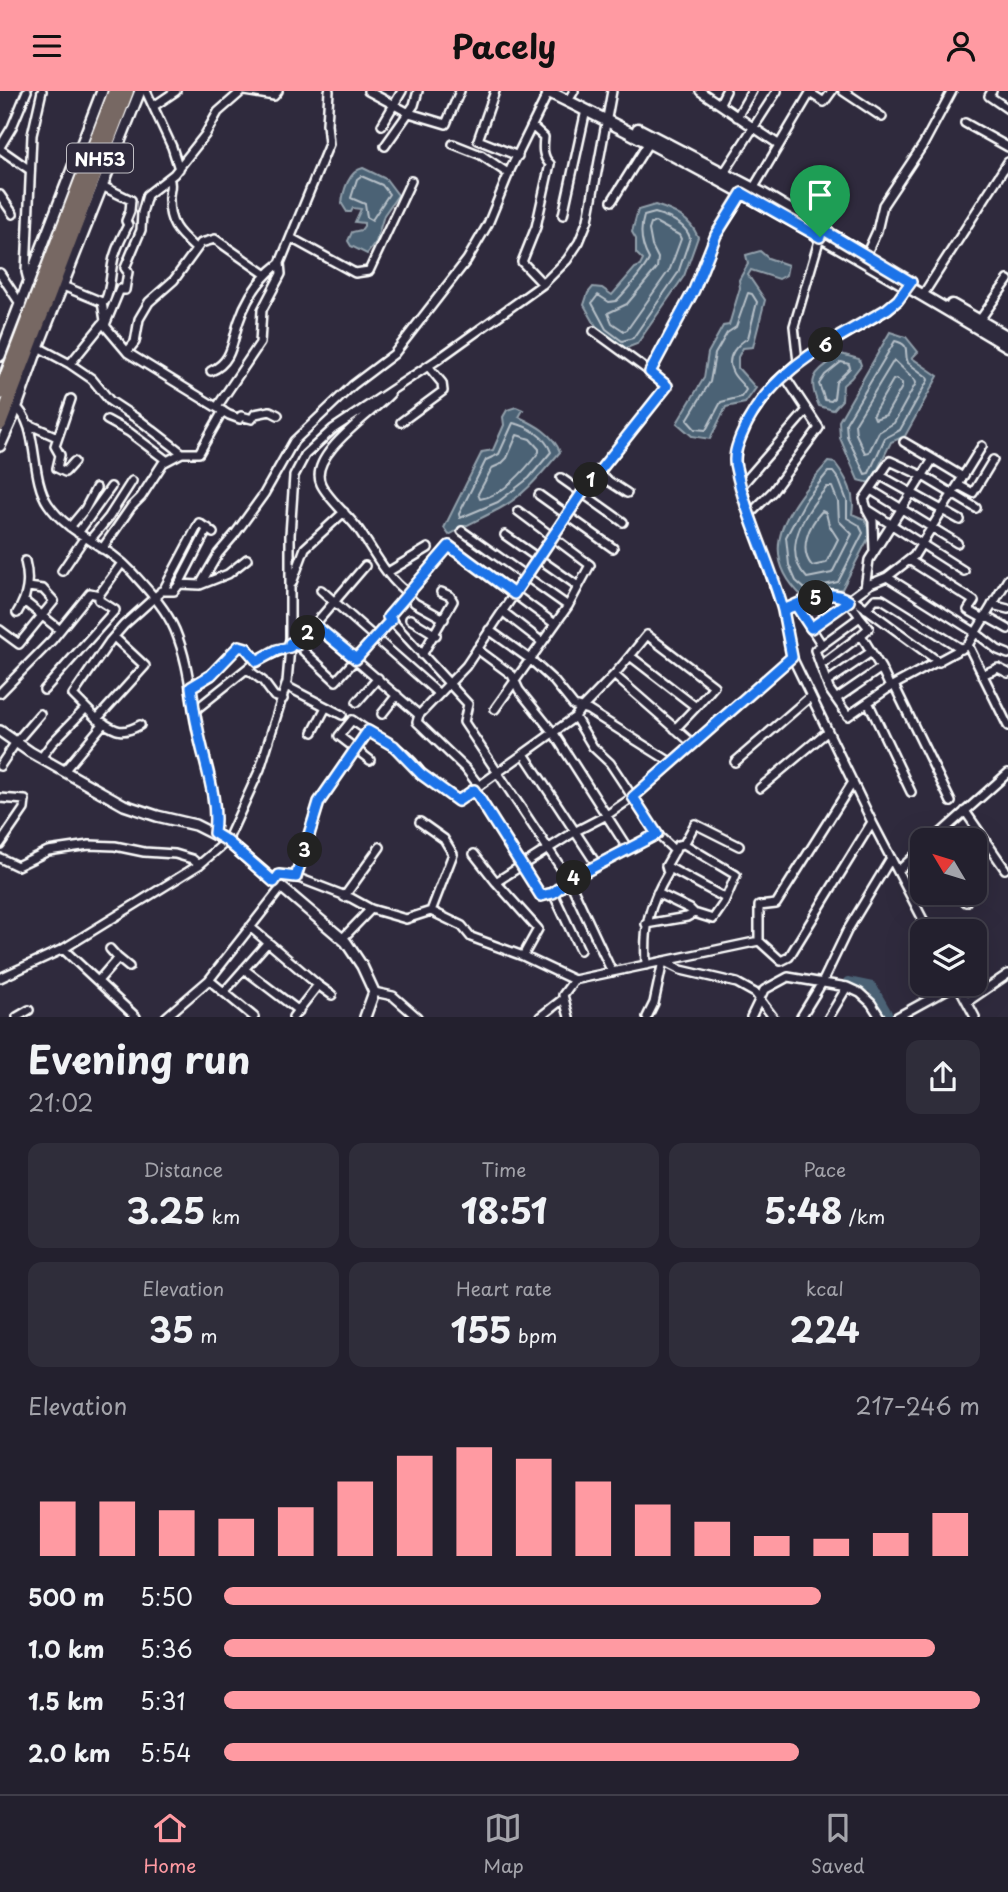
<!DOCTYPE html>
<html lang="en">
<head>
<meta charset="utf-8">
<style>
	:root { --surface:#23202e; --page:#2f2d3a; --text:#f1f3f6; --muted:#a3a3aa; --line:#403e4a; --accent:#ff9aa2 }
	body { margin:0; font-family:"Playpen Sans",sans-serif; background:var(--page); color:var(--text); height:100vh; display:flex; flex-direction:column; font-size:26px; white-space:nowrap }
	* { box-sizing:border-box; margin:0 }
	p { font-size:23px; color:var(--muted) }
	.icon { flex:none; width:38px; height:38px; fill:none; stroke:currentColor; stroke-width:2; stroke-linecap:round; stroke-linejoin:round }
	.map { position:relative; height:926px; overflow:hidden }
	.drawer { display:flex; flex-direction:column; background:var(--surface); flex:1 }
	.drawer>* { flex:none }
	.needle { width:46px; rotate:308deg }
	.controls { position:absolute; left:910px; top:737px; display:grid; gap:14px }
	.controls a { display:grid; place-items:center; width:77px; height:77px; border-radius:14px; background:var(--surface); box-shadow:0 7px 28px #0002,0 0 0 2px var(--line); font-size:35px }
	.pin { position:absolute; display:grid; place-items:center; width:60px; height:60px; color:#fff; margin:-72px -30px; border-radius:50% 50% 50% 0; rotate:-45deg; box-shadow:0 0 7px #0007 }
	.pin .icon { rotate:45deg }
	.km { position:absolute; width:35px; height:35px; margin:-18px; border-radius:50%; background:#222; color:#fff; font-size:19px; line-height:35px; text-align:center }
	.round { display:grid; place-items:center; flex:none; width:74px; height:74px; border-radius:14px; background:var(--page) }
	.head { display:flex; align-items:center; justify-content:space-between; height:119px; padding:0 28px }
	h1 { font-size:38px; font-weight:700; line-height:52px }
	.stats { display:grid; grid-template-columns:repeat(3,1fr); gap:10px; height:119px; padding:7px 28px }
	.stats div { display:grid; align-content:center; border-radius:14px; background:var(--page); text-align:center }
	.stats b { font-size:35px; font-weight:700 }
	.stats small { font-size:19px; font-weight:400 }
	.stats p { font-size:19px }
	.chart { height:196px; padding:14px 28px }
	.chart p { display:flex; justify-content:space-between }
	.chart svg { width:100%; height:126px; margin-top:7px; stroke:var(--accent); stroke-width:6 }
	ul { padding:0 28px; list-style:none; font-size:23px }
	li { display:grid; grid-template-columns:112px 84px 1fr; align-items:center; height:52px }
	li i { height:18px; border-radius:9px; background:var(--accent) }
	header { display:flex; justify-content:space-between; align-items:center; height:91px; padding:0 28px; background:var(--accent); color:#111; font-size:32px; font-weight:700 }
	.tab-bar { display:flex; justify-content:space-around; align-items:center; height:98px; border-top:2px solid var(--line); background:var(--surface); font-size:19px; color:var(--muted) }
	.tab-bar a { display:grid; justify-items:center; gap:4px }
	.tab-bar .selected { color:var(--accent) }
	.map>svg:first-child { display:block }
</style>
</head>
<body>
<header><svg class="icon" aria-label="menu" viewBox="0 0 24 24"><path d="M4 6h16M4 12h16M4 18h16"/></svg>Pacely<svg class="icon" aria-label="person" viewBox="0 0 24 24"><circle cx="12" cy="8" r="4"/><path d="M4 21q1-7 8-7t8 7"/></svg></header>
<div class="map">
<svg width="1008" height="926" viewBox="0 0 1008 926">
	<rect width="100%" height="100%" fill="#2f2a3d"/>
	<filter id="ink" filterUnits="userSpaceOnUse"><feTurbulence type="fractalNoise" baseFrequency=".0143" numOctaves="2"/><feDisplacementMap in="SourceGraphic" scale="14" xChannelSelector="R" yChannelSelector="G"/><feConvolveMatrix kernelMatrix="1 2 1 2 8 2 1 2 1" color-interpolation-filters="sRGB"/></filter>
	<g filter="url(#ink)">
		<path fill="#4b6275" stroke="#93a1ac" stroke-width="2" d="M 363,77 L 386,88 L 398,104 L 384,124 L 376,151 L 367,163 L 351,155 L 348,150 L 352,141 L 361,139 L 364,135 L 364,132 L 355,131 L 361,118 L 353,117 L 351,121 L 347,121 L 342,113 C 343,100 349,80 363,77 Z
			M 655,114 C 674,120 690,127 698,146 L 684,185 L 637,253 L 621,259 L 600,242 L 584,214 L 588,202 L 593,196 L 602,197 L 612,204 L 635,177 L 640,175 L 643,169 L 636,162 L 636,148 L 632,141 L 638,119 Z
			M 760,160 L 768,167 L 788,174 L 786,184 L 779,188 L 751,179 L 748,184 L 765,209 L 753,256 L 743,257 L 738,266 L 738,277 L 756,297 L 745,312 L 726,316 L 710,348 L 692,345 L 677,332 L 704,287 L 708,262 L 723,235 L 729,234 L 740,197 L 739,189 L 748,173 L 746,164 Z
			M 890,241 L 906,246 L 918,261 L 912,267 L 938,285 L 905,345 L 891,351 L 871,392 L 858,389 L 840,347 L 839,330 Z
			M 841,263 L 859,268 L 861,274 L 851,287 L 843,294 L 842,309 L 833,319 L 819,315 C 805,284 817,281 841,263 Z
			M 516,316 L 523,319 L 519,326 C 536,334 553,343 560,361 C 542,382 524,405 499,418 C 482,427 466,434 449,444 L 444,437 L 482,361 L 493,359 L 504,334 L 503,326 L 507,319 Z
			M 828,371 L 835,372 C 847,388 856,404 852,423 L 864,428 L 871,442 L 842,498 L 821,500 L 803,506 C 751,458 793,412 828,371 Z"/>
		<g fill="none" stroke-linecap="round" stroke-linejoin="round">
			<path stroke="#b7c0c8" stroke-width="2" d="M 361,85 L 382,94 L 389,103 L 372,129 L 367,126 L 365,113 L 351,107 L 357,88 Z
				M 655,122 C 669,126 686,133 690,147 L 678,182 L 633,247 L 622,250 L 606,238 L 592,212 L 598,204 L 609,211 L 616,210 C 622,205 648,174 649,168 C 641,154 639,141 644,125 Z
				M 655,131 L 679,144 L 681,148 L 670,178 L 627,239 L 624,240 L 612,232 L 608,222 L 627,213 L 657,177 L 658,167 L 652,155 L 649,139 L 651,133 Z
				M 748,202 L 752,203 L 757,211 L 748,247 C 738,253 725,265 732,280 C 735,288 743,292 746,299 L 741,306 L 721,311 L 706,339 L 695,338 L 687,329 L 710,291 L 715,263 L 727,242 L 736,236 Z
				M 895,250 C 912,254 903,261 908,272 L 927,286 L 928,289 L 900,339 L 885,347 L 869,382 L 865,383 L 847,345 L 846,332 Z
				M 894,269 L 915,289 L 916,292 L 894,332 L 879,341 L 869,361 L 865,362 L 856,343 L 855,333 Z
				M 841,271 L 849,273 L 850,277 L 836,291 L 834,307 L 831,310 L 825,309 L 819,293 L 825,284 Z
				M 896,288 L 902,292 L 902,296 L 886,324 L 875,328 L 873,323 L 893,289 Z
				M 513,332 C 528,335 546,346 551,361 L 529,387 L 498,411 L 460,427 L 459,423 L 486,369 L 499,363 Z
				M 517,344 L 530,348 L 539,358 L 539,361 C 525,379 503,405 480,408 L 478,403 L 492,377 L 501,373 L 507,367 Z
				M 828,381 L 833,381 L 839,389 L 847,410 L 847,427 L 859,434 L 863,442 L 838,491 L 805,498 L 796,490 L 789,474 L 786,446 L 807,407 Z
				M 827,396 L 832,396 L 838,411 L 839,430 L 852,443 L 832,482 L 807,487 C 779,458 806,420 827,396 Z
				M 822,420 L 826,422 L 829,434 L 838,448 L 826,472 L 812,475 C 798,458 809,434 822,420 Z"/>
			<path stroke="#4b6275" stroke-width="10" d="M 848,891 L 872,896 L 889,926"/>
			<g stroke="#fff" stroke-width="12">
				<path id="minor" d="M 146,0 L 172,56 L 179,78
					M 245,0 L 274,5 L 278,0
					M 368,0 L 409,22 L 446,33 L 460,0
					M 495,0 L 478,49 L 518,65
					M 700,0 L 778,53
					M 843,0 L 882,26
					M 992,0 L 989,5 L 1008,18
					M 571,5 L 574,0
					M 720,12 L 726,0
					M 154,15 L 176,0
					M 737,26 L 752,0
					M 965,32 L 1008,56
					M 382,34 L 402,0
					M 532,35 L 544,46 C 543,56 542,66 550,73 L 536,136 L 522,171 L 543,193
					M 453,53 L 481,64 L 509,83
					M 385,55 L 414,14 L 418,0
					M 0,56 L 12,36 L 27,0
					M 0,58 L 30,79
					M 724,82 L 777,0
					M 169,87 C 173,95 168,100 169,109 C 169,135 179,142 196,158
					M 102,95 L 131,109 L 130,120 L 126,130 L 128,134 C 122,146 115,158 113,171 C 110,185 111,199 105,210 L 102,211
					M 753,98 L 810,2 L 824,11 L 832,0
					M 0,104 L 13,123
					M 612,110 L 649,51
					M 563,124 L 586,19
					M 291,147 L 355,182 L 369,180 L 411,90
					M 866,164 L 877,140 L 883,114 L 923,54 L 952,0
					M 0,182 L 21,214
					M 911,191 L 898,209 L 888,218 L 798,271 L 776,291 L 748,330 L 737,356 L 735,373 L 751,429 L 782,516 L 792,566 L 872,731 L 929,840
					M 29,193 L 26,181 L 32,44 L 42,0
					M 63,195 L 102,211 L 106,236 L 128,262 L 229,324 L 240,328 L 241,325 L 252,328 L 255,323 L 270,320 L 278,324
					M 926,199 L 1008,71
					M 979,230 L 1008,189
					M 105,234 L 120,198 L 125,199 L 128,181 L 125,177 L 141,139 L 142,122 L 147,104 L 174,83 L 205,44 L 218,21 L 242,0
					M 594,240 L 650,281
					M 38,256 L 70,273 L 92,288 L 110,310 L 142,331 L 182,362
					M 127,261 L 135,251 L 139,228 L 149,211 L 174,189 L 201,152 L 215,148 L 265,183
					M 798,271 L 794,235 L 821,143
					M 70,273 L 104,231
					M 211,280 C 233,271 232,250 239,230 C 247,206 260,187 280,172
					M 390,303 C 374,321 307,364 321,393 C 328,408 348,424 359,439 C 373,459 388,489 408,502
					M 71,308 L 55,355 L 60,364 L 57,377 L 65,381 L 74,371
					M 15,315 C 40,334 29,385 48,413 C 68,443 107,454 131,480 C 147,498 165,516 175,539 C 189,573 190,602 197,638 C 205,672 219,707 214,742
					M 217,316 L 260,252 L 262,219 L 281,183 L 280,172 L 329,53 L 327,33 L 329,0
					M 107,329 L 129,341 L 166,369
					M 401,331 L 443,300 L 442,292 L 428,275
					M 28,333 L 57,346
					M 904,351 L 933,368
					M 596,382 L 627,402
					M 881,385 L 960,429
					M 561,387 L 623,431
					M 958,394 L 973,402 L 993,369
					M 741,395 L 807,319
					M 871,399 L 957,452
					M 539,404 L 613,457
					M 867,419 L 873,430 L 874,461
					M 749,424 L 773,400 L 819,337 L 784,284
					M 70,436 L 85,418 L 96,397
					M 462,440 L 568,515
					M 78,442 L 111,396
					M 505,444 L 578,495
					M 90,449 L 109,426 L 132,390
					M 102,458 L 131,416 L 141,406 L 163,372 L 182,362 L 199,362 L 223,320
					M 909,469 L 974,510 L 968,519 L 984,528
					M 62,480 L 85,446
					M 964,480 L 867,418 L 864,408 L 890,370 L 923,385 L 976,417
					M 388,481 L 428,457
					M 887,486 L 976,542 L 998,559 L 1008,563
					M 292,492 L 305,457 L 344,421
					M 179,493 L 200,494 L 218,463 L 235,443 L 264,403 L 294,350 L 353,294 L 394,263 L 467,169 L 488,133 L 511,77 L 549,0
					M 200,494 L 228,483 L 247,468
					M 865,497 L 869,469 L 933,368 L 963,386
					M 321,499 L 439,603
					M 161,500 L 174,500 L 178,495 L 208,437
					M 407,504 L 415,512 L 444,528
					M 852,507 L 939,571
					M 24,510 L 60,539
					M 796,514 L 822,554
					M 992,514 L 1008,518
					M 866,518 L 875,508 L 882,508 L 962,558
					M 783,519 C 816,506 836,488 860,526 L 815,559 L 829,598 L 848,625 L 890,596 L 968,554 L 1008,635
					M 502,520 L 542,551
					M 17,522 C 28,505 30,489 25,470
					M 985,525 L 1008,538
					M 860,526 L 869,537 L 861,544 L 881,577
					M 410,528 L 436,544
					M 555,533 L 449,455 L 388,526 L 468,613 L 464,631 L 569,789 L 612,881
					M 315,534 L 419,624 L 417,631 L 466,678 L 479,695
					M 811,537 L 870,493 L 887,486 L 914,465 L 982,355
					M 0,539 L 19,553 L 54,510 L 43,498 L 28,496
					M 489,539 L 531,569 L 554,590 L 574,615 L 588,619 L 672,672
					M 114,546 L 145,575 L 97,628 C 115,639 120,645 140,634
					M 290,552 L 297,554 L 336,590 L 391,529
					M 297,554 L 365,475
					M 968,554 L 1008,488
					M 477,558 L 512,584 L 519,599 L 555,644 L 628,758
					M 422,564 L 453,510 L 450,505 L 441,501
					M 630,565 L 647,544 L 714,595 L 696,616
					M 821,574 L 861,544
					M 247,578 L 263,590 L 274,605 L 283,608
					M 982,584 L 998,577 L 1008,582
					M 827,591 L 871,561
					M 894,594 L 951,711
					M 286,595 L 342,624
					M 191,596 L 211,584 L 239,555 L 246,557 L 257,570
					M 44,599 L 115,519 L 99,509 L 99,504
					M 0,602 L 52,549 L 90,502 L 99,504 L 122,472
					M 836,608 L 881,577 L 890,596
					M 357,611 L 378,587
					M 869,613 L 911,701
					M 582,617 L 614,584
					M 495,618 L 568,515 L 590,474 L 518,420
					M 194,620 L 259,568 L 290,556
					M 382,623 L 397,604
					M 419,624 L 466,575 L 577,409 L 667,295 L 650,281 L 694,199 L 716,144 L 736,114 L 744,98
					M 97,628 L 73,604 L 110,550 L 124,534 L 164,498 L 199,432 L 213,442
					M 675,638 L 696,616 L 630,565 L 614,584 L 693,653
					M 368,640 L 352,629 L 339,645 L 370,669
					M 313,641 L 326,616
					M 524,663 L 597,774
					M 41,667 L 52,652 L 86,617
					M 735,671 L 811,605
					M 0,675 L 16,651 L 40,623
					M 64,680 L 104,632
					M 760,697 L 828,640
					M 474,699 L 541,805 L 553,802 L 569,789 L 657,743 L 610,672 L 593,656 L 575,626
					M 0,707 L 25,709 L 24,718 L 0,753
					M 965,720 L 1005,778
					M 420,731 L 444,748 L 453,763 L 431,820 L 462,835 L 471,846 L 523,865 L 574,889 L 759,850 L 759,815 L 776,813 L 853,691
					M 657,743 L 675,760
					M 933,749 L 1008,682
					M 474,763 L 496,791 L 538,838 L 523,865
					M 0,767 L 17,775 L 48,760 L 89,754 L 115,755 L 144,761 L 175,763 L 192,768 L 199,774
					M 666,775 L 725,807
					M 898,780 L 922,758
					M 296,786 L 319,711 L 368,640 C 387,651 410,663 421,683 L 458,710 L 575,626 L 581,617
					M 274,791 L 279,784 L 296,786 L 351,807 L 371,818 L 406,828 L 431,820
					M 496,791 L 576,740 L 607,724 L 633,706 L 792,566
					M 553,802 L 580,859
					M 657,802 L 690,818 L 694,822 L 713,828 L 724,812 L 736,784 L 684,753
					M 959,802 L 966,811
					M 344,806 L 380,756
					M 646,833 L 687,826 L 694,822
					M 250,836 L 318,894 L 293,926
					M 342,848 L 371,818
					M 759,850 L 781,870 L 789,866 L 872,731
					M 63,858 L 136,926
					M 118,867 L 129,876
					M 646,874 C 644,835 648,816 668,782 L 666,775 L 678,754 L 684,753 L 695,733 L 739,755
					M 244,878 L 299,920
					M 0,887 L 63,858 L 199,774 L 227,750 L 260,678 L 287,591 L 290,556 L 290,444 L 294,385 L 305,364 L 333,338 L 437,269 L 543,193 L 567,169 L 579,151 L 588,129 L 612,0
					M 209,889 L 254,926
					M 98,890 L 118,867 L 110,858
					M 957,892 L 975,926
					M 318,894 L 332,904
					M 224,901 L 268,851
					M 374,901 L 393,905 L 417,926
					M 967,911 L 1008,883
					M 17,926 L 29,919
					M 166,926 L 209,889 L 281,797
					M 540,926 L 563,908
					M 569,926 L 563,904 L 574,889
					M 647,926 L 654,912 L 663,870 L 681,879 L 737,892 L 755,902 L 773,926
					M 751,926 L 764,899 L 788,886 L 847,896 L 860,902 L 871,912 L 880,926
					M 801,926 L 823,890 L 847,840 L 891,767
					M 829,926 L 847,896
					M 897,926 L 957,893"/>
			</g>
			<g stroke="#fff" stroke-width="14">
				<path id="tertiary" d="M 0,265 L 102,0
					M 0,355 L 13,326 L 38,256 L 140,0
					M 0,640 L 30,661 L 124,714 L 157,725 L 195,734 L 227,750 L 346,851 L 362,875 L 374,901 L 365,926"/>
			</g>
			<g stroke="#fff" stroke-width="15">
				<path id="secondary" d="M 547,0 C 705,77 857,165 1008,255
					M 638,38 L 763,103 L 863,163
					M 952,214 L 1008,246"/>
			</g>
			<g stroke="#fff" stroke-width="18">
				<path id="trunk" d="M 0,302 L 115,0
					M 0,333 L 127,0"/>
			</g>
			<use href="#minor" stroke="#2f2a3d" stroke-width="7"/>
			<use href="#tertiary" stroke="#2f2a3d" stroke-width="9"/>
			<use href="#secondary" stroke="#2f2a3d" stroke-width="10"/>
			<use href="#trunk" stroke="#776864" stroke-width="12"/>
		</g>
	</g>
	<g fill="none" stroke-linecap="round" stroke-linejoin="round" filter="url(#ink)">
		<g stroke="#fff" stroke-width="14">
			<path id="route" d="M 820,146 L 742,102 L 716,144 L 694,199 L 650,281 L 667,295 L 582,402 L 514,503 L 449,455 L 388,526 L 391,529 L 356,568 L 315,534 L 297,554 L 290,552 L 290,556 L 277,559 L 257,570 L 246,557 L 239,555 L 211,584 L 191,596 C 193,609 194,622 197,634 C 203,670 219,706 214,742 L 227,750 L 274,791 L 279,784 L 296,786 L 319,711 L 368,640 L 394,655 L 421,683 L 458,710 L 474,699 L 541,805 L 553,802 L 569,789 L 657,743 L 633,706 L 792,566 L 783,519 C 804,511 827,495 849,510 L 811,537 L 796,514 L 783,519 C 770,471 746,426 736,377 C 733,366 737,355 741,345 C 768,279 830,252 887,218 L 898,209 L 911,191 L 822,138 L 820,146"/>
		</g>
		<use href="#route" stroke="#1a73e8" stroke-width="9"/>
	</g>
	<g text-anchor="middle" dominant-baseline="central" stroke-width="6" stroke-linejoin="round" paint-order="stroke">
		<rect fill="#2f2a3d" stroke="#c1bfc5" stroke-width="2" x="67" y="52.5" width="66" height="29" rx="5"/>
		<g font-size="18" font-weight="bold" fill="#fff">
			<text x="100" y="67">NH53</text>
		</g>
	</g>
</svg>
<div class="controls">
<a><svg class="needle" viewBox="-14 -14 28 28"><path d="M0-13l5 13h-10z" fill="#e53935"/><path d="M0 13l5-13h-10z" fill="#a3a3aa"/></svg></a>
<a><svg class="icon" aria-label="layers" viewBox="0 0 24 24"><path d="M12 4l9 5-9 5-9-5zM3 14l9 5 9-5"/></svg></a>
</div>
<div class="pin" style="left:820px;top:146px;background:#1e9e55"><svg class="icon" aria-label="arrive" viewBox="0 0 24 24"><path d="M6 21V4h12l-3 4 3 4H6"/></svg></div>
<b class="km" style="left:591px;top:389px">1</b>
<b class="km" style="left:308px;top:542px">2</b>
<b class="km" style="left:305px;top:759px">3</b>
<b class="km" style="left:574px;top:787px">4</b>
<b class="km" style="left:816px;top:507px">5</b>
<b class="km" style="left:826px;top:254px">6</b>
</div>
<section class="drawer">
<div class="head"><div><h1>Evening run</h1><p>21:02</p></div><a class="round"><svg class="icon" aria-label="share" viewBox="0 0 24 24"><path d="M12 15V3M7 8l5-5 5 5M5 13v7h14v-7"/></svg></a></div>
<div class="stats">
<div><p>Distance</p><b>3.25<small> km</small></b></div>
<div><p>Time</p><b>18:51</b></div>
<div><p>Pace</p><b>5:48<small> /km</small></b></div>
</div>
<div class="stats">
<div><p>Elevation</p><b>35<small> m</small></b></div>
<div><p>Heart rate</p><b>155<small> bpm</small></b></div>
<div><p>kcal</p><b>224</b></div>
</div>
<div class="chart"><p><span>Elevation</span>217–246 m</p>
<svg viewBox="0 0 160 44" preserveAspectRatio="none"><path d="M5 44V25M15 44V25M25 44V28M35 44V31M45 44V27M55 44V18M65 44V9M75 44V6M85 44V10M95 44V18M105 44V26M115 44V32M125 44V37M135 44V38M145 44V36M155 44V29"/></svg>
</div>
<ul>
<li><b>500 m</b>5:50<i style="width:79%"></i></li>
<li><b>1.0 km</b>5:36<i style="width:94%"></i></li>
<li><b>1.5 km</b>5:31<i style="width:100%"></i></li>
<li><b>2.0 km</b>5:54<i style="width:76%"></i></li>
</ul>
</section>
<nav class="tab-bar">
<a class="selected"><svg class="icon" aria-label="home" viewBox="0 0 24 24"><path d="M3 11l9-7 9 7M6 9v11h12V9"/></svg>Home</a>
<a><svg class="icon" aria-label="map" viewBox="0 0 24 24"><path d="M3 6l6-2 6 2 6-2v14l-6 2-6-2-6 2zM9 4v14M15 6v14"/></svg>Map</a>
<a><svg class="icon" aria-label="saved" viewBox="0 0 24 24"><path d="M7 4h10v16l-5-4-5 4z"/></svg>Saved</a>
</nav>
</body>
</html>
